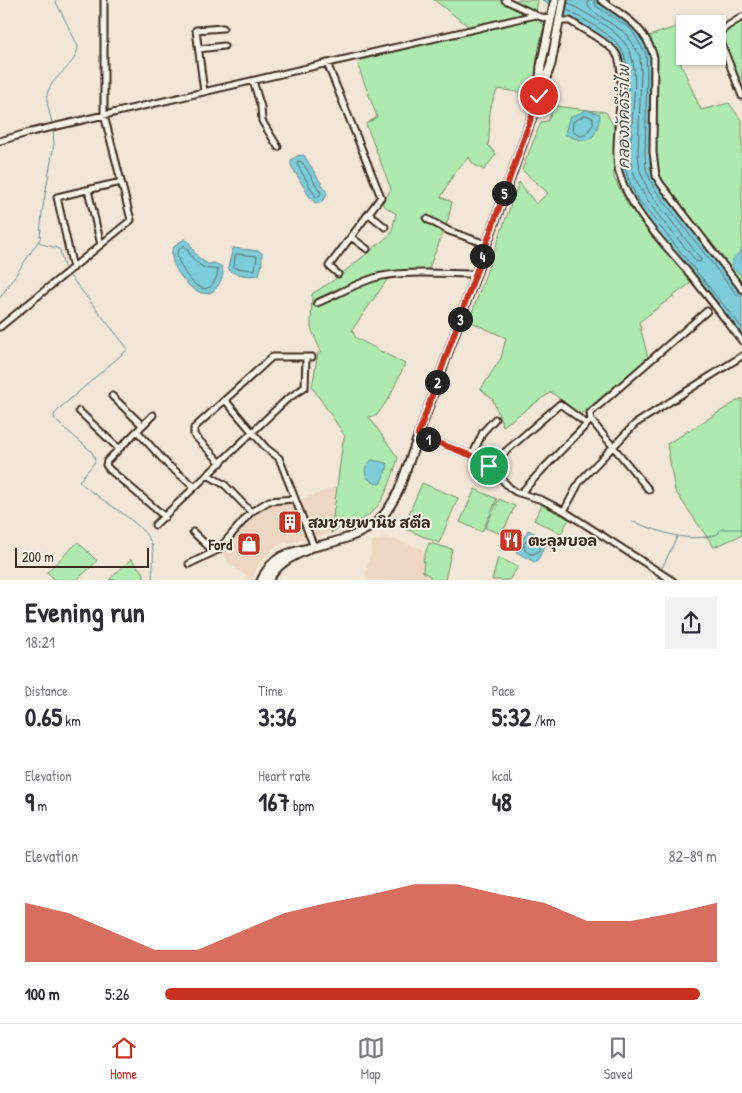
<!DOCTYPE html>
<html lang="en">
<head>
<meta charset="utf-8">
<style>
	:root { --surface:#fff; --page:#f2f2f3; --text:#2b2b33; --muted:#7c7c81; --line:#e1e1e2; --accent:#c8321e }
	body { margin:0; font-family:"Patrick Hand","Playpen Sans Thai",sans-serif; background:var(--page); color:var(--text); height:100vh; display:flex; flex-direction:column; font-size:19px; white-space:nowrap }
	* { box-sizing:border-box; margin:0 }
	p { font-size:16px; color:var(--muted) }
	.icon { flex:none; width:28px; height:28px; fill:none; stroke:currentColor; stroke-width:2; stroke-linecap:round; stroke-linejoin:round }
	.map { position:relative; height:580px; overflow:hidden }
	.sheet { display:flex; flex-direction:column; background:var(--surface); flex:1 }
	.sheet>* { flex:none }
	.fabs { position:absolute; left:676px; top:15px; display:grid; gap:10px }
	.fabs a { display:grid; place-items:center; width:50px; height:50px; border-radius:0px; background:var(--surface); box-shadow:0 1px 4px #0004; font-size:25px }
	.scale { position:absolute; left:15px; bottom:12px; width:134px; box-sizing:border-box; padding-left:5px; border:2px solid #3b2a1e; border-top:0; font-size:14px; line-height:18px; white-space:nowrap; color:#3b2a1e; -webkit-text-stroke:4px #f7f3e8; paint-order:stroke }
	.pin { position:absolute; display:grid; place-items:center; width:42px; height:42px; color:#fff; margin:-21px; border:2px solid #fff; border-radius:50%; box-shadow:0 1px 5px #0007 }
	.km { position:absolute; width:25px; height:25px; margin:-12px; border-radius:50%; background:#222; color:#fff; font-size:14px; line-height:25px; text-align:center }
	.round { display:grid; place-items:center; flex:none; width:52px; height:52px; border-radius:0px; background:var(--page) }
	.headline { display:flex; align-items:center; justify-content:space-between; height:85px; padding:0 25px }
	h1 { font-size:28px; font-weight:800; line-height:38px }
	.figures { display:grid; grid-template-columns:repeat(3,1fr); gap:8px; height:85px; padding:5px 25px }
	.figures div { display:grid; align-content:center }
	.figures b { font-size:25px; font-weight:800 }
	.figures small { font-size:14px; font-weight:400 }
	.figures p { font-size:14px }
	.chart { height:140px; padding:10px 25px }
	.chart p { display:flex; justify-content:space-between }
	.chart svg { width:100%; height:90px; margin-top:5px; fill:var(--accent); opacity:.7 }
	ul { padding:0 25px; list-style:none; font-size:16px }
	li { display:grid; grid-template-columns:80px 60px 1fr; align-items:center; height:38px }
	li i { height:12px; border-radius:6px; background:var(--accent) }
	.dock { display:flex; justify-content:space-around; align-items:center; height:70px; border-top:1px solid var(--line); background:var(--surface); font-size:14px; color:var(--muted) }
	.dock a { display:grid; justify-items:center; gap:2px }
	.dock .active { color:var(--accent) }
	.map>svg:first-child { display:block }
</style>
</head>
<body>
<div class="map">
<svg width="742" height="581" viewBox="0 0 742 581">
	<rect width="100%" height="100%" fill="#f2e6d7"/>
	<filter id="ink" filterUnits="userSpaceOnUse"><feTurbulence type="fractalNoise" baseFrequency=".02" numOctaves="2"/><feDisplacementMap in="SourceGraphic" scale="10" xChannelSelector="R" yChannelSelector="G"/><feConvolveMatrix kernelMatrix="1 2 1 2 8 2 1 2 1" color-interpolation-filters="sRGB"/></filter>
	<g filter="url(#ink)">
		<path fill="#edd7c2" d="M 338,486 L 331,533 L 314,537 L 300,500 Z
			M 271,503 L 294,503 L 306,537 L 289,544 L 287,541 L 276,547 L 258,564 L 252,580 L 228,563 L 220,550 L 253,514 Z
			M 388,537 L 422,549 L 427,580 L 368,580 L 366,575 L 373,540 Z"/>
		<path fill="#aeeaaf" stroke="#748a66" d="M 434,0 L 538,0 L 535,18 L 541,22 L 544,25 L 537,58 L 536,79 L 530,94 L 498,89 C 485,113 492,122 488,145 L 496,154 L 484,170 L 473,164 L 469,157 L 455,172 L 441,197 L 452,202 L 448,220 L 427,273 L 395,273 L 387,280 L 352,330 L 356,338 L 405,364 L 389,398 L 377,415 L 369,417 L 398,458 C 392,478 384,507 364,518 C 353,524 341,526 331,533 L 343,441 L 345,436 L 312,387 L 318,353 L 321,352 L 311,328 L 312,294 L 334,280 L 391,234 L 396,214 L 382,204 L 391,189 L 366,124 L 377,117 L 358,66 L 359,62 L 361,60 L 476,32 Z
			M 742,21 L 742,94 L 722,39 L 722,33 L 731,25 Z
			M 685,24 L 685,39 L 677,55 L 701,110 L 729,103 L 742,121 L 742,285 L 666,185 C 663,181 660,176 658,171 C 647,138 670,61 646,37 Z
			M 554,106 L 606,112 L 614,127 L 614,178 L 628,205 L 692,282 L 639,322 L 648,358 L 580,415 L 551,392 L 503,426 L 493,400 L 481,389 L 501,358 L 506,338 L 469,321 L 519,182 L 536,204 L 548,193 L 522,170 L 541,122 L 548,121 Z
			M 742,398 L 742,535 L 714,547 L 675,491 L 667,444 Z
			M 422,483 L 458,498 L 439,543 L 403,528 Z
			M 475,489 L 497,499 L 482,532 L 460,522 Z
			M 499,499 L 515,506 L 502,534 L 485,528 Z
			M 542,505 L 569,519 L 561,534 L 534,520 Z
			M 78,542 L 97,561 L 77,580 L 55,580 L 47,572 Z
			M 429,543 L 452,549 L 445,580 L 430,580 L 430,576 L 423,572 L 424,556 Z
			M 498,557 L 518,567 L 509,580 L 492,580 Z
			M 131,559 L 144,574 L 144,580 L 109,580 Z"/>
		<path fill="#7dccda" stroke="#638b8f" d="M 542,0 L 596,0 L 635,26 L 644,38 L 651,53 L 652,72 L 650,153 L 651,168 L 658,185 L 742,293 L 742,337 L 633,200 L 625,184 L 619,163 L 623,71 L 620,57 L 615,49 L 605,40 Z
			M 586,110 L 600,114 C 597,139 589,147 565,134 L 569,118 Z
			M 304,155 L 327,193 L 326,197 L 320,203 L 315,203 L 309,196 L 291,165 L 291,160 L 297,156 Z
			M 185,239 C 191,243 191,247 195,253 C 198,258 203,261 208,264 L 214,263 L 221,266 C 225,273 222,277 219,284 C 203,314 164,264 173,248 C 176,244 181,241 185,239 Z
			M 233,248 L 259,251 L 262,253 L 262,264 L 259,275 C 251,277 237,275 230,271 L 228,267 Z
			M 742,249 L 742,276 L 732,267 L 732,261 Z
			M 372,460 L 386,463 L 388,466 L 380,484 C 366,483 359,469 372,460 Z
			M 528,530 L 548,540 L 536,563 L 516,552 Z"/>
		<g fill="none" stroke-linecap="round" stroke-linejoin="round">
			<path stroke="#556b69" stroke-width="1" d="M 594,0 L 596,6 L 631,29 L 646,54 L 647,72 L 645,154 L 646,169 L 653,187 L 736,294 L 742,296
				M 567,2 C 586,14 624,32 631,55 C 638,76 633,101 632,123 C 632,136 628,152 631,165 C 640,200 674,233 697,262 L 700,262 L 701,259 L 649,192 L 640,171 L 638,153 L 641,72 L 640,56 L 627,34 L 592,11 L 588,6 L 588,0
				M 566,9 C 583,20 607,30 620,47 C 637,70 622,132 624,161 C 625,174 632,187 637,198 L 742,328
				M 586,115 L 593,118 L 593,125 L 585,135 L 580,136 L 572,131 L 573,122 Z
				M 298,161 L 302,162 L 321,193 L 319,197 L 316,197 L 297,164 Z
				M 185,246 C 190,254 195,264 205,268 C 210,270 213,268 218,270 C 218,275 216,278 214,282 C 202,304 176,265 177,252 L 181,247 Z
				M 237,254 L 257,256 L 255,270 L 234,268 L 235,256 Z
				M524 546a8 8 0 1 1 16 0a8 8 0 1 1-16 0Z"/>
			<path stroke="#638b8f" stroke-width="1" d="M 53,126 C 51,117 46,104 47,95 C 51,75 77,67 78,46 L 55,0
				M 38,241 C 44,247 53,245 60,250 L 64,267
				M 70,276 L 128,349 L 61,407 L 54,415 L 55,420 L 91,451 L 94,456 L 95,462 L 79,481 C 96,499 145,522 152,545 C 155,556 152,570 152,581
				M 0,298 L 40,239 L 42,212 L 54,144 L 53,130
				M 633,522 C 663,532 687,544 718,534 L 721,529 L 742,529
				M 661,570 L 677,537
				M 657,581 L 659,574"/>
			<g stroke="#3b2a1e" stroke-width="9">
				<path id="street" d="M 505,0 L 534,14
					M 601,0 C 626,17 645,27 654,57 L 653,152 L 656,176 L 660,183 L 742,289
					M 742,17 L 729,25 L 720,32 L 720,40 L 742,96
					M 560,18 L 564,21 L 570,21 C 583,30 605,40 615,52 C 630,70 611,145 619,172 C 630,211 663,242 688,272 C 707,295 724,318 742,341
					M 199,49 L 224,46
					M 327,63 L 381,197 L 329,266 L 338,274
					M 253,81 L 261,107 L 262,121 L 278,147
					M 204,92 L 196,30 L 223,28
					M 0,141 L 27,133 L 535,15 L 551,20
					M 88,190 L 101,245
					M 369,214 L 385,227
					M 427,219 L 449,231 L 486,244
					M 351,237 L 367,249
					M 73,268 L 57,197 L 121,182
					M 317,303 C 336,295 355,284 374,278 C 400,270 447,274 476,274
					M 0,327 L 131,220 L 104,115 L 104,0
					M 112,396 L 142,425
					M 225,400 L 266,448 L 279,458 L 314,547
					M 79,411 L 119,449
					M 153,415 L 107,461 L 106,465 L 109,469 L 165,517
					M 137,431 L 168,465 L 195,487
					M 419,435 L 480,459 L 489,466 L 510,488 L 516,492 L 542,500 L 564,511 L 673,581
					M 472,456 L 483,432 L 495,419
					M 221,463 L 194,435 L 194,428 L 272,357 L 312,357
					M 489,466 L 560,404 L 587,424
					M 208,475 L 225,485 L 251,512
					M 649,490 L 591,420 L 590,413 L 707,311
					M 521,493 L 542,470 L 589,422
					M 564,511 L 580,481 L 635,424 L 742,356
					M 155,525 L 286,400 L 305,387 L 306,357
					M 193,532 L 214,552
					M 189,564 L 218,550 L 251,512 L 269,501 L 295,499"/>
			</g>
			<g stroke="#3b2a1e" stroke-width="11">
				<path id="secondary" d="M 539,88 L 541,66 L 555,0
					M 261,581 C 272,555 289,552 313,547 C 336,542 364,535 380,519 C 389,510 394,500 399,490 L 551,64 L 563,0
					M 268,581 C 277,564 291,557 307,550"/>
			</g>
			<use href="#street" stroke="#f7f3e8" stroke-width="5"/>
			<use href="#secondary" stroke="#f7f3e8" stroke-width="7"/>
		</g>
	</g>
	<g fill="none" stroke-linecap="round" stroke-linejoin="round" filter="url(#ink)">
		<g stroke="#fff" stroke-width="10">
			<path id="route" d="M 489,466 L 480,459 L 418,435 L 539,96"/>
		</g>
		<use href="#route" stroke="#c8321e" stroke-width="6"/>
	</g>
	<defs>
		<g id="building-square" transform="scale(1.25)"><rect x="-9" y="-9" width="18" height="18" rx="4" fill="#c8321e" stroke="#f7f3e8"/><path d="M-4-6H4V6H1V3H-1V6H-4ZM-2.5-4.3h1.7v1.8h-1.7ZM.8-4.3h1.7v1.8H.8ZM-2.5-1h1.7V.8h-1.7ZM.8-1h1.7V.8H.8Z" fill="#fff"/></g>
		<g id="restaurant-square" transform="scale(1.25)"><rect x="-9" y="-9" width="18" height="18" rx="4" fill="#c8321e" stroke="#f7f3e8"/><path d="M-5-6h1v4h1v-4h1v4h1v-4h1v5L-1.5 .5V6h-2V.5L-5-1ZM5-6V6H3V1.5H1.5Q1.5-4 5-6Z" fill="#fff"/></g>
		<g id="shop-square" transform="scale(1.25)"><rect x="-9" y="-9" width="18" height="18" rx="4" fill="#c8321e" stroke="#f7f3e8"/><path d="M-5-2.5h2.3a2.7 3.5 0 0 1 5.4 0H5L5.5 6h-11ZM-1.5-2.5h3a1.5 2.3 0 0 0-3 0Z" fill="#fff"/></g>
	</defs>
	<g fill-rule="evenodd">
		<use href="#building-square" x="290" y="522"/>
		<use href="#restaurant-square" x="511" y="540"/>
		<use href="#shop-square" x="249" y="544"/>
	</g>
	<g text-anchor="middle" dominant-baseline="central" stroke-width="4" stroke-linejoin="round" paint-order="stroke">
		<g font-size="15" font-weight="bold" fill="#3b2a1e" stroke="#f7f3e8" text-anchor="start">
			<text x="308" y="522">สมชายพานิช สตีล</text>
			<text x="528" y="540">ตะลุมบอล</text>
			<text x="232" y="544" text-anchor="end">Ford</text>
		</g>
		<g font-size="16" font-style="italic" fill="#4c524d" stroke="#f7f3e8">
			<text transform="translate(623 117) rotate(-90)">คลองภัคดีรำไพ</text>
		</g>
	</g>
</svg>
<div class="fabs">
<a><svg class="icon" aria-label="layers" viewBox="0 0 24 24"><path d="M12 4l9 5-9 5-9-5zM3 14l9 5 9-5"/></svg></a>
</div>
<div class="scale">200 m</div>
<div class="pin" style="left:489px;top:466px;background:#1e9e55"><svg class="icon" aria-label="arrive" viewBox="0 0 24 24"><path d="M6 21V4h12l-3 4 3 4H6"/></svg></div>
<div class="pin" style="left:539px;top:96px;background:#d93025"><svg class="icon" aria-label="check" viewBox="0 0 24 24"><path d="M5 12l5 5 9-10"/></svg></div>
<b class="km" style="left:428px;top:439px">1</b>
<b class="km" style="left:437px;top:382px">2</b>
<b class="km" style="left:460px;top:319px">3</b>
<b class="km" style="left:482px;top:256px">4</b>
<b class="km" style="left:504px;top:193px">5</b>
</div>
<section class="sheet">
<div class="headline"><div><h1>Evening run</h1><p>18:21</p></div><a class="round"><svg class="icon" aria-label="share" viewBox="0 0 24 24"><path d="M12 15V3M7 8l5-5 5 5M5 13v7h14v-7"/></svg></a></div>
<div class="figures">
<div><p>Distance</p><b>0.65<small> km</small></b></div>
<div><p>Time</p><b>3:36</b></div>
<div><p>Pace</p><b>5:32<small> /km</small></b></div>
</div>
<div class="figures">
<div><p>Elevation</p><b>9<small> m</small></b></div>
<div><p>Heart rate</p><b>167<small> bpm</small></b></div>
<div><p>kcal</p><b>48</b></div>
</div>
<div class="chart"><p><span>Elevation</span>82–89 m</p>
<svg viewBox="0 0 160 44" preserveAspectRatio="none"><path d="M0 44V15L10 20L20 29L30 38L40 38L50 29L60 20L70 15L80 11L90 6L100 6L110 11L120 15L130 24L140 24L150 20L160 15V44z"/></svg>
</div>
<ul>
<li><b>100 m</b>5:26<i style="width:97%"></i></li>
</ul>
</section>
<nav class="dock">
<a class="active"><svg class="icon" aria-label="home" viewBox="0 0 24 24"><path d="M3 11l9-7 9 7M6 9v11h12V9"/></svg>Home</a>
<a><svg class="icon" aria-label="map" viewBox="0 0 24 24"><path d="M3 6l6-2 6 2 6-2v14l-6 2-6-2-6 2zM9 4v14M15 6v14"/></svg>Map</a>
<a><svg class="icon" aria-label="saved" viewBox="0 0 24 24"><path d="M7 4h10v16l-5-4-5 4z"/></svg>Saved</a>
</nav>
</body>
</html>
